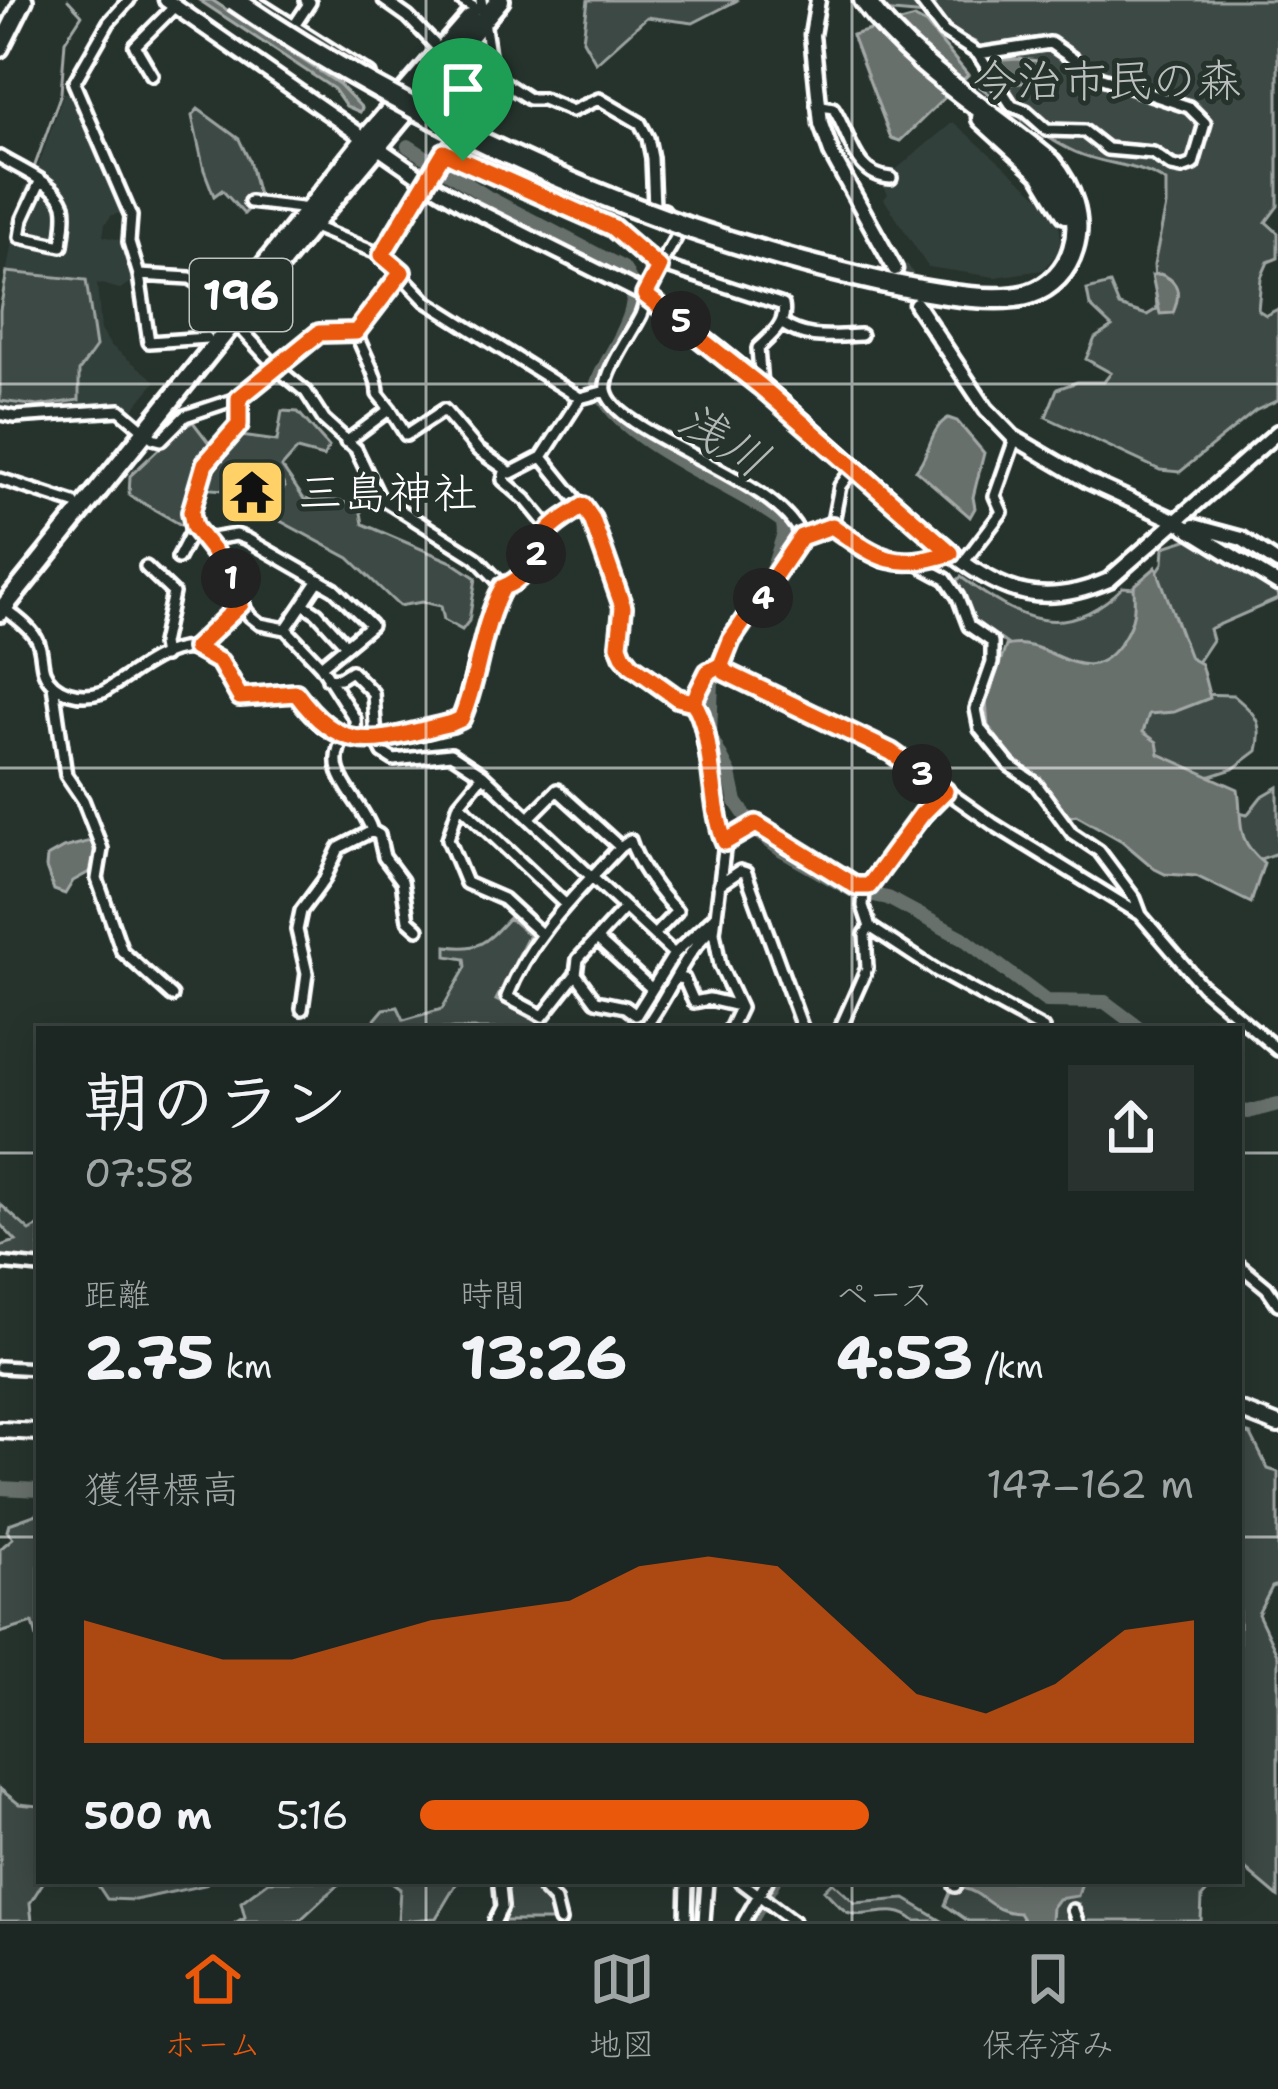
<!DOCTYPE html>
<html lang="ja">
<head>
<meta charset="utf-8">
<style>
	:root { --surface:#1c2622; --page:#29322f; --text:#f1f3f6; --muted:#a0a5a5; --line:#3a4340; --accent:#ea580c }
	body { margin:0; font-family:"Shantell Sans","Klee One",sans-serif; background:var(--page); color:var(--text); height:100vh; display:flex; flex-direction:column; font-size:45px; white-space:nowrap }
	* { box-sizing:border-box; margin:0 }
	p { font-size:39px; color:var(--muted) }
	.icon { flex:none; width:66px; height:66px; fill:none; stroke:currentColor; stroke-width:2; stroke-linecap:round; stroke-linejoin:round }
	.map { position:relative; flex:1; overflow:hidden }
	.drawer { position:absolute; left:36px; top:1026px; width:1206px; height:858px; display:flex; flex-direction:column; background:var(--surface); border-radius:0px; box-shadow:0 6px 30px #0003,0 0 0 3px var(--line) }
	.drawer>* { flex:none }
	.pin { position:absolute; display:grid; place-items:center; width:102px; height:102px; color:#fff; margin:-123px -51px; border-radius:50% 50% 50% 0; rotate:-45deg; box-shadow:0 0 12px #0007 }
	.pin .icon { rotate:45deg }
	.km { position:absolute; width:60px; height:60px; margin:-30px; border-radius:50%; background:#222; color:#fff; font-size:33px; line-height:60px; text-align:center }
	.round { display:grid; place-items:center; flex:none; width:126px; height:126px; border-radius:0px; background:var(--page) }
	.headline { display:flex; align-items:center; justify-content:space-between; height:204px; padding:0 48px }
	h1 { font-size:66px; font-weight:700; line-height:90px }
	.stats { display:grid; grid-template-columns:repeat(3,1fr); gap:18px; height:204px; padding:12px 48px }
	.stats div { display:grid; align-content:center }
	.stats b { font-size:60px; font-weight:700 }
	.stats small { font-size:33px; font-weight:400 }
	.stats p { font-size:33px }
	.chart { height:336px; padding:24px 48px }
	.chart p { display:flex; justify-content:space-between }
	.chart svg { width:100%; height:216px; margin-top:12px; fill:var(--accent); opacity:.7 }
	ul { padding:0 48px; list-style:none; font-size:39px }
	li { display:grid; grid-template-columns:192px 144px 1fr; align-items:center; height:90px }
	li i { height:30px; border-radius:15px; background:var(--accent) }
	.dock { display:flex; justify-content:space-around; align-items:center; height:168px; border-top:3px solid var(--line); background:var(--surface); font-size:33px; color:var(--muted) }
	.dock a { display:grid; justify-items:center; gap:6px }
	.dock .current { color:var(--accent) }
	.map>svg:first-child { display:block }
</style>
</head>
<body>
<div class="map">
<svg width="1278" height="1921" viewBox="0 0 1278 1921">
	<rect width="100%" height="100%" fill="#26332d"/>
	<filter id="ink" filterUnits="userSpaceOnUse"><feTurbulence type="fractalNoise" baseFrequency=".00833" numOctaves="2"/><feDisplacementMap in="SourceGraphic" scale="24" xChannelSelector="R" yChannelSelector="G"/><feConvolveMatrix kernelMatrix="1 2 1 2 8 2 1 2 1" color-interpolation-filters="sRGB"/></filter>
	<g filter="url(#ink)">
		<path fill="#333f3a" d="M 76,91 L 117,191 L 121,213 L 112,215 L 105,224 L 103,236 L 125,241 L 131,282 L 120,289 L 97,283 L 101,330 L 110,345 L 156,381 L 129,414 L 113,405 L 14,416 L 0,412 L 0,310 L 16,218 L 25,186 L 36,173 L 64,93 Z
			M 953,122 L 1057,212 L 1061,239 L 1057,253 L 1043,270 L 995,277 L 928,267 L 884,199 L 888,194 L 881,182 Z"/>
		<path fill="#3e4944" stroke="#9ea4a2" stroke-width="3" d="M 588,0 L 738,0 L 693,23 L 647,17 L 596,63 L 583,40 Z
			M 874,0 L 1278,0 L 1278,206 L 1266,222 L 1278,233 L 1278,258 L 1268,262 L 1261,278 L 1258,310 L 1266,315 L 1278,309 L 1278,400 L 1255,411 L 1180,472 L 1160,470 L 1046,417 L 1057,389 L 1077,382 L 1104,382 L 1111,373 L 1086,359 L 1095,338 L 1112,327 L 1090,306 L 1087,290 L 1110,284 L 1119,306 L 1147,315 L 1157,309 L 1154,265 L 1166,206 L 1166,182 C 1138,163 1105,166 1075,152 C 1041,137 1010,109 980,87 L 994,70 L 977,43 L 956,33 L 938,16 L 882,11 Z
			M 198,109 L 239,139 L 249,160 L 259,199 L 244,214 L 222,190 L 214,196 L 204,170 L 192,116 Z
			M 7,272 L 86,280 L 96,347 L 79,371 L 79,400 L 38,406 L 0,401 L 0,310 Z
			M 282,411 L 298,412 L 329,447 L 323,457 L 297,450 L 282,467 L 304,499 C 327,502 336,498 360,507 L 363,524 L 452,562 L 476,578 L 469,621 L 462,630 L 444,620 L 441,606 L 422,602 L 399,606 L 349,558 L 271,516 L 267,505 L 285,487 L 276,472 L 248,468 L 238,477 L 234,491 L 189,487 L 188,523 L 183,526 L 129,495 L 130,476 L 179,430 L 193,422 L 219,456 L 241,436 L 277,441 Z
			M 1202,535 L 1278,586 L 1278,599 L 1209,629 L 1212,640 L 1188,676 L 1195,694 L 1233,695 C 1255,714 1264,721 1257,751 L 1233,769 L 1199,780 L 1228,810 L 1247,815 L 1261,797 L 1278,787 L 1278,853 L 1246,864 L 1090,682 L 1032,662 L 975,621 L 955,582 L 961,577 C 1019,620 1065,644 1123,587 L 1146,589 L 1163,563 L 1164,547 Z
			M 509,918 L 529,935 L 496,1000 L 538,1021 L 535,1029 L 367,1029 L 384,1009 L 398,1007 L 404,1020 L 442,1009 L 466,967 L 465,959 L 447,956 L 447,946 C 481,951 487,941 509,918 Z
			M 0,1204 L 30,1231 L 39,1226 L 39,1264 L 0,1259 L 0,1246 L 16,1241 L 0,1224 Z
			M 1239,1431 L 1251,1435 L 1268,1469 L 1278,1472 L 1278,1585 L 1272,1587 L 1258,1614 L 1278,1656 L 1278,1897 L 1245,1869 L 1239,1871 Z
			M 37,1514 L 39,1515 L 39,1645 L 33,1623 L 0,1633 L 0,1549 L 13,1538 L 7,1531 L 9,1524 Z
			M 0,1789 L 19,1804 L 39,1806 L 39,1881 L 44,1881 L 30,1903 L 32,1921 L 0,1921 Z
			M 95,1881 L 209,1881 L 205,1885 L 135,1900 L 107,1899 Z
			M 269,1881 L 342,1881 L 299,1921 L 238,1921 L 245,1917 L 241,1902 Z
			M 389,1881 L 458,1881 L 436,1918 L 398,1921 L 400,1889 Z
			M 502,1881 L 561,1881 L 556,1884 L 552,1900 L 556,1921 L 496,1921 Z
			M 1216,1881 L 1202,1897 L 1201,1921 L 968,1921 L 945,1905 L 950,1893 L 971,1882 Z
			M 832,1882 L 855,1903 L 905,1899 L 942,1921 L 915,1921 C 893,1901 869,1921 847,1912 C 839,1907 831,1897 824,1890 Z"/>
		<path fill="#67706c" stroke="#a4a9a7" stroke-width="3" d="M 199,0 L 212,0 L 339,84 L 362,108 L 360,112 L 346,106 L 334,89 Z
			M 915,18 L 926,24 L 968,75 L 900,141 L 891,138 L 852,35 Z
			M 1019,59 L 1038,61 L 1047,81 L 1009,84 L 989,61 Z
			M 1160,274 C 1181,281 1180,296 1173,313 L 1160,314 L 1152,275 Z
			M 948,418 L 957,421 L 984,453 L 973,497 L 975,508 L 970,517 L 916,470 C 930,454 930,428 948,418 Z
			M 1156,567 L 1190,658 L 1201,664 L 1210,698 L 1174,712 L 1149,714 L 1143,732 L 1157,742 L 1159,754 L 1238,789 C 1243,823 1234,838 1264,863 L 1251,903 L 1196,876 L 1165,874 L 1155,869 L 1122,841 L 1076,815 L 1068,817 L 1041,778 L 1015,762 L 988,726 L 986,701 L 1006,646 C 1051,634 1086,699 1123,639 C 1135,620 1135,608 1134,586 Z
			M 95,840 L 100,851 L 93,870 L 73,881 L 65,894 L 54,890 L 46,868 L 47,857 L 63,848 Z
			M 964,1881 L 1079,1881 L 1081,1886 L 1078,1896 L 1058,1899 L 1052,1907 L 1051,1921 L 1024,1921 L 1019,1913 C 989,1912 986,1893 962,1888 Z"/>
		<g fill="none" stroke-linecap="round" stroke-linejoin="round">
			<path stroke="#a4a9a7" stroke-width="3" d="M 34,168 L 61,93 L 65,41 L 82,15 L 68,0"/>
			<path stroke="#67706c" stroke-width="14" d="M 408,146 L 487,197 L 623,268 C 652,305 610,347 597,383 C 614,444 734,483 783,522 L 784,533 L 771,574 L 726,640 L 712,680 L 710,736 L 730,774 L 736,802 L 757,832 L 782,851 L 853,891 L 888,898 L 963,938 L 1046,1001 L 1105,1002 L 1141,1029
				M 1239,1110 L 1248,1112 L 1278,1104
				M 0,1488 L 39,1490
				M 751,1921 L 774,1881"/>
			<path stroke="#3c4742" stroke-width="12" stroke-dasharray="12 6" stroke-linecap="butt" d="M 902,267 L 924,303"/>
			<g stroke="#fff" stroke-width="18">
				<path id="minor" d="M 129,0 L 109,22 L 74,83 L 131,216 L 129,242 L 139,275 L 190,278 L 222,297 L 226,313 L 277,368 L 306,392 L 324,420 L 356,449 L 379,497 L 476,558 L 504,587
					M 253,0 L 370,74
					M 384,0 L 408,17 L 440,50
					M 461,0 L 478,10
					M 481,0 L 492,75 L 382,255 L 426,301 L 580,398
					M 920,0 L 944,32 L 978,54 L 1012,106 L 1026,111 L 1047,130 L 1084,131 L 1107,149 L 1153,153 L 1172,166 L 1182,168 L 1193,164 L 1205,123 L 1189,107 L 1099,77 L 1050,43 L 978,54
					M 294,26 L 310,2 L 306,0
					M 152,75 L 135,46 L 175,6
					M 492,75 L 529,99 L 543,99 L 572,111 L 599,99 L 640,123 L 648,138 L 652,158 L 654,207 L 664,210
					M 817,105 L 833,108 C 851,135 853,176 891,178
					M 444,151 L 612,227 L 659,268
					M 0,157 C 18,168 57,184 64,205 C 67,217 63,234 62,246 L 20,237 L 23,219 L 40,182
					M 250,202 L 309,209
					M 682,224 C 675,244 661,261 651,280 C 645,292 646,304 641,315 C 633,332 603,373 606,390 C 613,435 781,478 801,537
					M 311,226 L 382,255
					M 661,265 L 783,305 C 787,324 771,336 758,348 L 761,386
					M 139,275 L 149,342 L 207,338
					M 781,323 C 807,341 831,336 861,335
					M 356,332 L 402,272
					M 390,409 L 406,435 L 444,410 L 478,450 L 511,473 L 542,457 L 580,398 L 606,391
					M 0,414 L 15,417 L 120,410 L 153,438 L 161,440 L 185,416 L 239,398
					M 346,442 L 390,409 L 378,394 C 379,377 362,351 356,332
					M 542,457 L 592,519 L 624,607 L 619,645 L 623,655 L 631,665 L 677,697 L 693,702 L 702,713 L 704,742 L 725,842 L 714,932 L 720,965 L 740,1008 L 730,1029
					M 505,472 L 503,480 L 526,500 L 550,529
					M 0,479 L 74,503
					M 194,527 C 185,481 215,459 239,425 L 239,398 L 319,333 L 356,332
					M 832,527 L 882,560 L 918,564 L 946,579 L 958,597 L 969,626 L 992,642 L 992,663 L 976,709 L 980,729 L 1010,766 L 1035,783 L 1072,833 L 1099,851 L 1135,899 L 1141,915
					M 206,540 L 236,535 L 247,539 L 334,589 L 371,625 L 321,666
					M 178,558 L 194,527 L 218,554 L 241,604 L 250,616 L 260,624 L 286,629 L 321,666 L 355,719 L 356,739
					M 963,563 L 1002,512 L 995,496 L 1015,439
					M 918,564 L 951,553
					M 146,567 L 173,593 L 162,644 L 164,656
					M 319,580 L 303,604 L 317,613 L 346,645
					M 4,608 C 15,617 33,629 38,642 C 42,651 41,662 44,671 C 53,694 82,699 103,692 C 136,673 187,623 221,664 C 229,674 233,687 240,697 L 289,691 C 304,698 309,715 322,725 C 359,752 422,736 461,719 L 476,658 L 498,596 L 504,587 L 515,583 L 527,570 L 550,529 L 583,506
					M 286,629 L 303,604
					M 195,648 L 241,604
					M 721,665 L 725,672 L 891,752 L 993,824 L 1141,915 L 1202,986 L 1278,1050
					M 328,679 L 340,678 L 351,671 L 373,693 L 376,739 L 383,753 L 394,760 L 451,754 L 483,775 L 674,954
					M 53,685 L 66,775 L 83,800 L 102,849 L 97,879 L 122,951 L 172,996
					M 693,702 L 708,672 L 721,665 L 731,641 L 801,537 L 832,527 L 840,486 L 854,467
					M 345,737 C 319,773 362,798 372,831 L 379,835 L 384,857 L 402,881 L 408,920 L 418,929
					M 945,791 L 864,888 L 863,906 L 870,927 L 937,971 L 1043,1029
					M 459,804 L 483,775
					M 529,818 L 557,790 L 620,847 C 576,894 531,936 507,997 L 543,1016 L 576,974 L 578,959 L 625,908
					M 725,842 L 756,824 L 787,846 L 864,888
					M 620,847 L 630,840 C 637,863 659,894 677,911 L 654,935
					M 719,885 L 740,871 L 746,873 L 802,1027
					M 540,933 L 503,899 L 466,883 L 448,839 L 459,804 L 566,905
					M 597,939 L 652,989
					M 576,974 L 596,1001 L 625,1007 L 636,1015 L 674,954 L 715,916
					M 678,978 L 684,979 L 694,1002 L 709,999 L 739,1006
					M 302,1009 L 307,973 L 297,930 L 301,911 L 324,880 L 339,848 L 372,831
					M 644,1029 C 669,996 683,953 714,927
					M 840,1029 L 867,968 L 865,934 L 870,927
					M 0,1263 L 39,1267
					M 1239,1265 L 1267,1288 L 1278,1304
					M 0,1367 L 39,1369
					M 536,1881 L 555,1901 L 560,1921
					M 740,1881 L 793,1921
					M 955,1886 L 956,1881
					M 1073,1910 L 1077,1921
					M 495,1921 L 502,1907 L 500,1886 L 506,1881
					M 686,1921 L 687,1881
					M 704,1921 L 707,1881
					M 744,1921 L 767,1881"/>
			</g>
			<g stroke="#fff" stroke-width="21">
				<path id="tertiary" d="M 166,0 L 426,181 L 467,206 L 645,295 C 754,370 851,465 951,553 C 1004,595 1045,608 1109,580 L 1278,432
					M 818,0 L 812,35 L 821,124 L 832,155 L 895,269
					M 916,304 L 986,409 L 1013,437 L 1088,481 L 1176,521 L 1278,584
					M 1194,526 L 1242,539 L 1278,563"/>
			</g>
			<g stroke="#fff" stroke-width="22">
				<path id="secondary" d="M 1239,1410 L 1278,1425
					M 0,1430 L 39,1432"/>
			</g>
			<g stroke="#fff" stroke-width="24">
				<path id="primary" d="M 0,48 L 24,0"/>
			</g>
			<g stroke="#fff" stroke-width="26">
				<path id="trunk" d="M 249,285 L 365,139 L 470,18
					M 0,612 L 311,226 L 500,0"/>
			</g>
			<g stroke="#fff" stroke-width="27">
				<path id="motorway" d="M 982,118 L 1042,173 L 1066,213
					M 686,227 C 755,250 965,315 1030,294 C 1051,287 1067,270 1073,249 C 1083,218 1070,186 1051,163 C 988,110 913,67 864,0"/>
			</g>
			<use href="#minor" stroke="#26332d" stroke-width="9"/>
			<use href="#tertiary" stroke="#26332d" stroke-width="12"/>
			<use href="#secondary" stroke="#26332d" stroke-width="14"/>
			<use href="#primary" stroke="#26332d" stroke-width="15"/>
			<use href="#trunk" stroke="#26332d" stroke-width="16"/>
			<use href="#motorway" stroke="#26332d" stroke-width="18"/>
			<g stroke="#fff" stroke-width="27" stroke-linecap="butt">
				<path id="motorway-bridge" d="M 234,0 C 373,95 527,170 686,227"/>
			</g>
			<use href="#motorway-bridge" stroke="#26332d" stroke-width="18"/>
		</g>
	</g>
	<g fill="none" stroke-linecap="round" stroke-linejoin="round" filter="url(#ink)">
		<g stroke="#fff" stroke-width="24">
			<path id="route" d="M 463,161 L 444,152 L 382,255 L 402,272 L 356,332 L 319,333 L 239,398 L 239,425 L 205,464 L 191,512 L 194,527 L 228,570 L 241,604 L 195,648 L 220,662 L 240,697 L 296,693 C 346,761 380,739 452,723 L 461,719 C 479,679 480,628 503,587 C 530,578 532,552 549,531 C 557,521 572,514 583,506 L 592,519 L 623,607 L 619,645 L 623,655 L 631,665 L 677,698 L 693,702 L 708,672 L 721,665 L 725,672 L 891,752 L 945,791 L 922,814 L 869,886 L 856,886 L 756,824 L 725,842 C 709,806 714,728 693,702 L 708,672 L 721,665 L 731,640 L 801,537 L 832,526 C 879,559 893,571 951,553 L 760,386 L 645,295 L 659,268 L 612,227 L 463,161"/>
		</g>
		<use href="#route" stroke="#ea580c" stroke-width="15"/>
	</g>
	<path fill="none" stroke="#fff" stroke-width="3" stroke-opacity="0.55" d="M 426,0 L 426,1029M 852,0 L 852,1029M 0,384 L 1278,384M 0,768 L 1278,768M 0,1153 L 39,1153M 1239,1153 L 1278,1153M 0,1537 L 39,1537M 1239,1537 L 1278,1537M 426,1881 L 426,1921M 852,1881 L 852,1921"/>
	<defs>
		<g id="temple-square" transform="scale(3.45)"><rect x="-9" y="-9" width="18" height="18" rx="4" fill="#ffd166" stroke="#26332d"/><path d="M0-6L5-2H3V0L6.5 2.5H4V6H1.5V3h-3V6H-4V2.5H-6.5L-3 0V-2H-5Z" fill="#111"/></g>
	</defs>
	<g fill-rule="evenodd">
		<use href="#temple-square" x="252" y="492"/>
	</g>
	<g text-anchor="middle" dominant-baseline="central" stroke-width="10" stroke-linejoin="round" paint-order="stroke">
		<rect fill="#26332d" stroke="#bec2c0" stroke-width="3" x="190" y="259" width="102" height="72" rx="9"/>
		<g font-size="42" font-weight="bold" fill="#fff">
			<text x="241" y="295">196</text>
		</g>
		<g font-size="45" fill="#bbbfbe" stroke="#26332d">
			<text x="1107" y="80">今治市民の森</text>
		</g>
		<g font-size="45" fill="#fff" stroke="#26332d" text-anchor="start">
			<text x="298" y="492">三島神社</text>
		</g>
		<g font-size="48" font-style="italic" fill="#b3b8b6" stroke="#26332d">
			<text transform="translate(724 439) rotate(32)">浅川</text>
		</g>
	</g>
</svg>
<div class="pin" style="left:463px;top:161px;background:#1e9e55"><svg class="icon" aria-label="arrive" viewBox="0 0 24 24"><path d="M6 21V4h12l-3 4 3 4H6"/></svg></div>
<b class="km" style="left:231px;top:578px">1</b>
<b class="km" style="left:536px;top:554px">2</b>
<b class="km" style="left:922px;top:774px">3</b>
<b class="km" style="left:763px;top:598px">4</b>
<b class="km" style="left:681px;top:321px">5</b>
<section class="drawer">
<div class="headline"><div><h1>朝のラン</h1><p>07:58</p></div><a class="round"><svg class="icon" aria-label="share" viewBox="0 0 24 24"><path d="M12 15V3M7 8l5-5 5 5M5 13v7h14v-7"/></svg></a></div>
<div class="stats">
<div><p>距離</p><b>2.75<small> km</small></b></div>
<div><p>時間</p><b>13:26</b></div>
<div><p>ペース</p><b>4:53<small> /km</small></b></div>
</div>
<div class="chart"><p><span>獲得標高</span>147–162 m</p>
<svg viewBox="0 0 160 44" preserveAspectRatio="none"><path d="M0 44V19L10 23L20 27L30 27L40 23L50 19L60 17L70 15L80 8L90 6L100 8L110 21L120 34L130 38L140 32L150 21L160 19V44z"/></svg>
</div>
<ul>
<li><b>500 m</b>5:16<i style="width:58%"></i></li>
</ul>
</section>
</div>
<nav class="dock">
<a class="current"><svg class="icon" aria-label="home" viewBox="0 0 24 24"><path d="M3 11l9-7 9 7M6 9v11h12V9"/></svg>ホーム</a>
<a><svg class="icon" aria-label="map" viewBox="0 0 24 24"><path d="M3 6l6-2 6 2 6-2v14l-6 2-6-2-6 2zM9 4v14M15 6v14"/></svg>地図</a>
<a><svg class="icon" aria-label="saved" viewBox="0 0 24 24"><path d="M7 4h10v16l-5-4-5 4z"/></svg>保存済み</a>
</nav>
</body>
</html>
